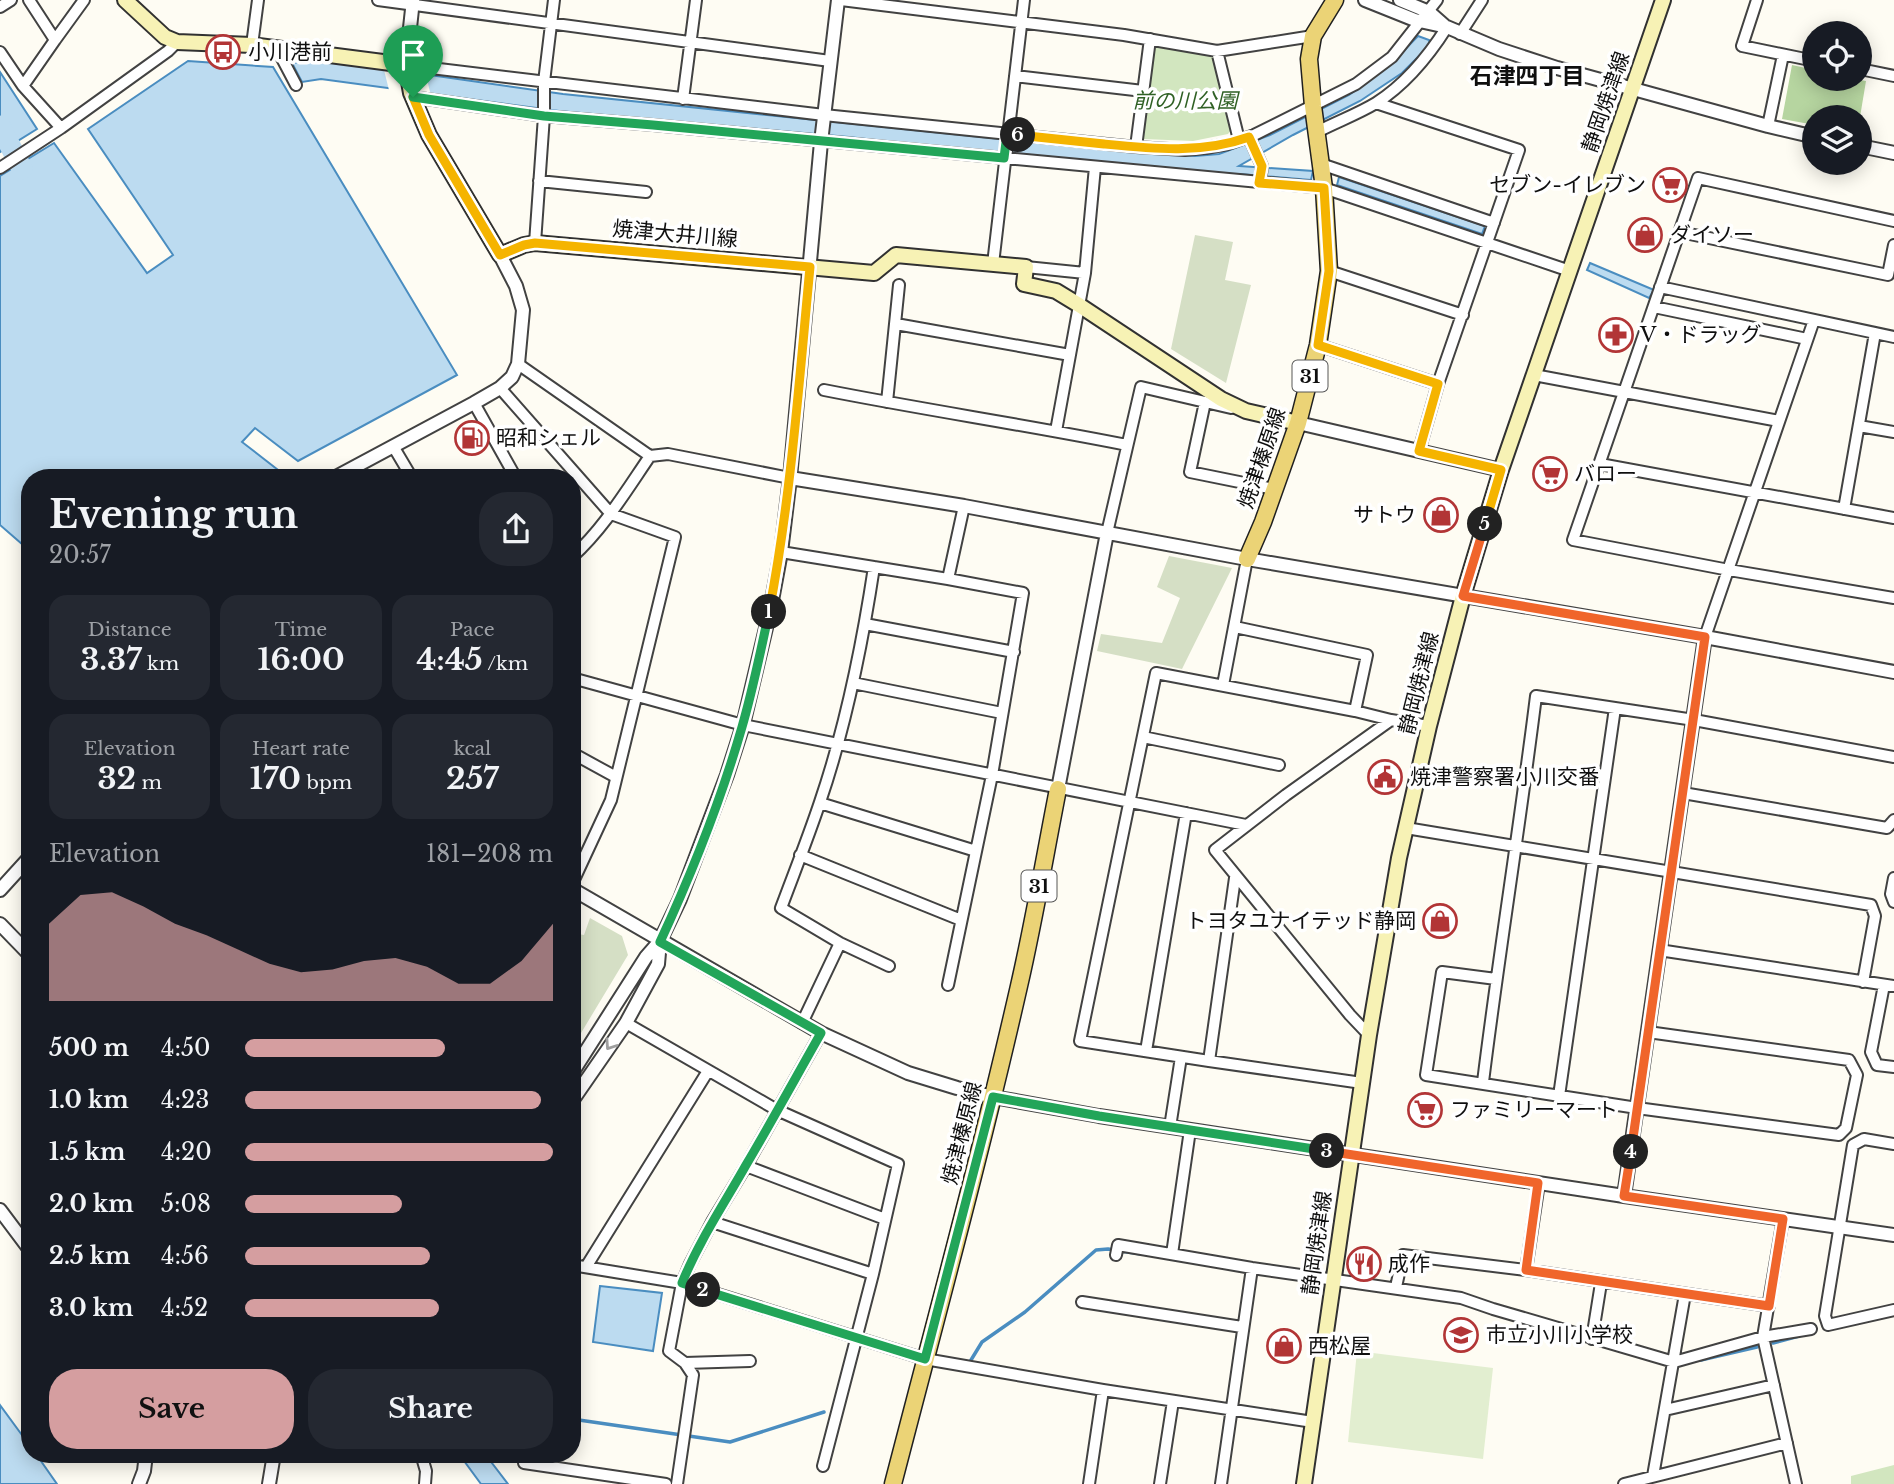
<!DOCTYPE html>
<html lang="en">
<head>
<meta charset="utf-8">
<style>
	:root { --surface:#171b24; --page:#242831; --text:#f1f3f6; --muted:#9ea1a6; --accent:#d59ea0 }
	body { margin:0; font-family:"Libre Baskerville","Noto Sans JP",serif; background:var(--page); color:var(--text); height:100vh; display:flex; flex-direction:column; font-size:26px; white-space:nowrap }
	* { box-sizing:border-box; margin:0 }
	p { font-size:23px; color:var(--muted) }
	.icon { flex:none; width:38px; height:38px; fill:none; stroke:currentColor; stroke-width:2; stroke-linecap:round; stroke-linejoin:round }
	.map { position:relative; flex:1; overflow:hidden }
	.side { position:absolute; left:21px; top:469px; width:560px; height:994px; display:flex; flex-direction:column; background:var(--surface); border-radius:28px; box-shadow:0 4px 18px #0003 }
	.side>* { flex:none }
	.tools { position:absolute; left:1802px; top:21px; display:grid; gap:14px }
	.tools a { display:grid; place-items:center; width:70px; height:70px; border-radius:50%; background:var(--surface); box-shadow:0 4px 18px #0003; font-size:35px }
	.pin { position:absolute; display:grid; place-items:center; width:60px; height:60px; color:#fff; margin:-72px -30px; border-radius:50% 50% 50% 0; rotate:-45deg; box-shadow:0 0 7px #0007 }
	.pin .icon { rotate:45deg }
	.km { position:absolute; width:35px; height:35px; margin:-18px; border-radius:50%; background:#222; color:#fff; font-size:19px; line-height:35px; text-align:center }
	.round { display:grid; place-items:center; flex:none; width:74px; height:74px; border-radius:28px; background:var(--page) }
	.headline { display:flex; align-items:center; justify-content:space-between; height:119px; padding:0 28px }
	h1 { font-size:38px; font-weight:800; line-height:52px }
	.figures { display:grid; grid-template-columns:repeat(3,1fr); gap:10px; height:119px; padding:7px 28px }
	.figures div { display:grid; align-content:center; border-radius:18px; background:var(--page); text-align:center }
	.figures b { font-size:30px; font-weight:800 }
	.figures small { font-size:19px; font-weight:400 }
	.figures p { font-size:19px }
	.chart { height:196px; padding:14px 28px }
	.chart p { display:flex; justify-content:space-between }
	.chart svg { width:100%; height:126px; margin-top:7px; fill:var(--accent); opacity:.7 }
	.primary-button { display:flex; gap:14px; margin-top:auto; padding:14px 28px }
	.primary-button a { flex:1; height:80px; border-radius:28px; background:var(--accent); color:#111; font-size:28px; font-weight:800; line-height:80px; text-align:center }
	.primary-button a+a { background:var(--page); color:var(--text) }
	ul { padding:0 28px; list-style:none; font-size:23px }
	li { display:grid; grid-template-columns:112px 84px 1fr; align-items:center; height:52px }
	li i { height:18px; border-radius:9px; background:var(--accent) }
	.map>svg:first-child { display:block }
</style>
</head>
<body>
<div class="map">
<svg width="1894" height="1484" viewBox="0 0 1894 1484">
	<rect width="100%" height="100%" fill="#fefcf3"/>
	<path fill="#d2e6bf" d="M 1159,46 L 1214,55 L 1231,130 L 1228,134 L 1193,141 L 1143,139 L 1142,133 L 1154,49 Z
		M 1894,1465 L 1894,1484 L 1851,1484 L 1851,1476 Z"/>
	<path fill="#b6d5a0" d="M 1792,65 L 1815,70 L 1815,79 L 1855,79 L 1866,81 L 1860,117 L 1815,117 L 1815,125 L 1782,119 Z"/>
	<path fill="#d5dfc5" d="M 1195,235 L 1233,242 L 1225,280 L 1251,285 L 1226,383 L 1171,349 Z
		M 1169,556 L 1232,568 L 1182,669 L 1097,651 L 1101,634 L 1162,643 L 1180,598 L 1157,587 Z
		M 590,918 L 622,936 L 628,955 L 572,1048 L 572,958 L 578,934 L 584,935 Z"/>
	<path fill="#e2eed0" d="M 1357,1351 L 1493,1368 L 1483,1459 L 1348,1442 Z"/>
	<path fill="#bcdbf0" stroke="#4a8dc0" stroke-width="2" d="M 1418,36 L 1429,40 L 1430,45 L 1402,73 L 1360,101 L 1293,135 L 1239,166 L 1313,171 L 1311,180 L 1240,174 L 1238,177 L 1032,158 L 849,137 L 559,111 L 321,79 L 302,82 L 292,63 L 325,60 L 563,94 L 1021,141 L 1195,156 L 1219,154 L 1270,135 L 1349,95 L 1389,66 Z
		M 188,61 L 273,67 L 457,375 L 298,461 L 255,428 L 242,442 L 282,473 L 283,478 L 30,478 L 30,551 L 0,525 L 0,176 L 54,143 L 147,273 L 173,255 L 88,129 Z
		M 0,72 L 37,129 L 0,152 Z
		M 1339,177 L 1485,226 L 1482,234 L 1337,185 Z
		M 1590,263 L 1654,290 L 1649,298 L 1587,270 Z
		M 600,1286 L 662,1293 L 653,1351 L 593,1342 Z
		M 0,1405 L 30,1446 L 30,1454 L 36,1454 L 57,1484 L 0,1484 Z
		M 459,1454 L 485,1454 L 508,1484 L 481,1484 Z"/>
	<path fill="#fefcf3" d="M 383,66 L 425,71 L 431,96 L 389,90 Z"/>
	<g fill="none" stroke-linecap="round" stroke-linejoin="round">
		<path stroke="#4a8dc0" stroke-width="3.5" d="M 1773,1343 L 1799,1336
			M 971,1360 L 982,1342 L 1025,1312 L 1096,1250 L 1108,1249 L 1141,1254
			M 1701,1360 L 1757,1347
			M 572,1419 L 730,1442 L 824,1412"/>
		<path stroke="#bcdbf0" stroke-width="21" d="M 0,126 L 22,169"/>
		<g stroke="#424242" stroke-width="14">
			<path id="minor" d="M 378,0 L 830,61
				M 841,0 L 1124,35 L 1217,51 L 1313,36
				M 1757,0 L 1742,46 L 1815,61
				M 0,7 L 11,0
				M 1460,34 L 1482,0
				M 55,40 L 84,0
				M 252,45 L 258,0
				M 276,47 L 296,85
				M 1217,51 L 1239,140
				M 0,52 L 23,86 L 61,128
				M 406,65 L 824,115 L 1136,147 L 1185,150 L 1206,148 L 1228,144 L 1254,135 L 1356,84 L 1392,57 L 1437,0
				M 1860,69 L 1894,76
				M 1015,76 L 1143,91
				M 23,86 L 55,40 L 29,0
				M 413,97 L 544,116 L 653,125 L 1324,188 L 1570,271
				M 683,99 L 696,0
				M 1376,103 L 1519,150 L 1438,384 L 1419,451
				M 1768,126 L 1783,55
				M 1317,132 C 1336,122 1358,114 1376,103 C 1406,84 1428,57 1447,27
				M 1249,137 L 1262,166 L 1260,183
				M 1136,147 L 1150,39
				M 1321,164 L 1494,223
				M 0,168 L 61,128 L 168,51 L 177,42
				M 539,181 L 646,192
				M 1894,221 L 1698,178 L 1573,540 L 1729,570 L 1894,598
				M 1680,232 L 1888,275 L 1894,245
				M 535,243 L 544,116 L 544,82 L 554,0
				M 993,264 L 1024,0
				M 1026,267 L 1085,273
				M 1329,271 L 1463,315
				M 1660,287 L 1894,337
				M 1654,307 L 1807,339
				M 896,324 L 1070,355
				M 1318,345 L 1438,384
				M 518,364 L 650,456 C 626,491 604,528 572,557
				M 1534,375 L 1779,421
				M 500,388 L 611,514 L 675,537 L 611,800 L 572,884
				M 824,390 C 925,410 1027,425 1127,445
				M 887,402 L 899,285
				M 1205,402 L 1190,472 L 1274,489
				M 474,403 L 516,478
				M 1859,426 L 1894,432
				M 1056,431 L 1085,273 L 1095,167
				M 393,446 L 412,478
				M 650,456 L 668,454 L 790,478
				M 1600,464 L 1894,518
				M 1844,509 L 1875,333
				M 1107,533 L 1141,387 L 1231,408
				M 781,552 L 948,579 L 1023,593 L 992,775 L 948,985
				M 874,567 C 862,646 846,726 820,802 C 808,838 794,873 781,908 L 840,943 L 889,966
				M 948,579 L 964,506
				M 865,624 L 1014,652
				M 1235,627 L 1367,655 L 1355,711
				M 1705,637 L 1814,320
				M 572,678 L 743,725 L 1246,825
				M 853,683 L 1002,713
				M 1223,685 L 1247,559
				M 1143,737 L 1279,765
				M 572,753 L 616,777
				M 1683,793 L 1887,828 L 1894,820
				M 820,803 L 976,851
				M 1406,828 L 1871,905 L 1875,916 L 1863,982
				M 800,855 L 961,920
				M 1235,878 L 1209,1061 L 1362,1083
				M 1894,878 L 1891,894 L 1894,902
				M 1659,950 L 1894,986
				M 1496,979 L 1442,972 L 1426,1075 L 1637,1108 L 1839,1135 L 1846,1128 L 1857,1075 L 1849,1060 L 1648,1032
				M 1884,985 L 1871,1052 L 1877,1065 L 1894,1067
				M 626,1023 L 777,1110 L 898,1164 L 873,1274 L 823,1466
				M 802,1023 L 840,943
				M 1369,1035 L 1350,1015 L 1215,850 L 1286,795 L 1391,720 L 1429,726
				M 1146,1051 L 1186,813
				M 1209,1061 L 1080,1041 L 1156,673 L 1355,711 L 1391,720
				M 1483,1082 C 1499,953 1520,825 1536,696 L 1694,720 L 1894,757
				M 1559,1096 L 1615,708
				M 1170,1127 L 1181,1057
				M 1894,1144 L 1864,1139 L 1853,1145 L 1825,1316 L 1828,1325 L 1894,1310
				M 746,1166 L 885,1219
				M 1783,1219 L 1763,1337 L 1796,1484
				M 712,1222 L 873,1274
				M 1172,1254 L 1190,1130
				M 1116,1255 L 1118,1245 L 1252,1268 L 1461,1298 L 1493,1309 L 1674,1362 L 1763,1337 L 1811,1329
				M 572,1265 L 682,1283 L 925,1359 L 1103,1390 L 1313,1422
				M 586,1267 L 708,1071
				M 1526,1270 L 1539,1183
				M 1396,1287 L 1403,1255 L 1526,1270 L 1769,1306
				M 1082,1302 L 1242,1327
				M 1592,1339 L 1601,1283
				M 685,1363 L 750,1361
				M 1665,1410 L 1774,1385
				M 421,1454 L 426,1471 L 425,1484
				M 524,1463 L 666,1484
				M 1653,1476 L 1685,1294
				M 677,1484 L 693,1375 L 685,1363 L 669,1351 L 682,1283 L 690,1264 L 712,1222 L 746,1166 L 821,1033
				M 1089,1484 L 1103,1390
				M 1160,1484 L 1173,1401
				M 1221,1484 L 1252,1268
				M 1624,1484 L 1787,1443"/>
		</g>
		<g stroke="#424242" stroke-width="16">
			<path id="tertiary" d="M 1365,0 L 1415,20 L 1447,27 L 1499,49 L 1557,68 L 1768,126 L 1815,137
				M 1400,0 L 1429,12 L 1446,27
				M 406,65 L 413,0
				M 1860,146 L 1894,153
				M 1298,423 L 1501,470
				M 334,478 L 474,403 L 500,388 L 512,377 L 518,364 L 523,310 L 516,286 L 500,255
				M 790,478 L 964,506 L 1247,559 L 1705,637 L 1894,672
				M 1705,637 L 1624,1196 L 1894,1235
				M 1058,789 L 1107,533
				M 572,889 L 821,1033 L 908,1073 L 957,1088 L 993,1097 L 1099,1116 L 1624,1196
				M 0,890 L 30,857
				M 0,924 L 30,955
				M 572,1073 L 646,957 L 660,941 L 680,899 L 727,775 L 743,725 L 770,611 L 781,552 L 790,478 L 821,142 L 838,0
				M 572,1101 L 626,1023 L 658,964 L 660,941
				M 0,1210 L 30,1250
				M 139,1484 L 144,1471 L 146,1454
				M 269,1484 L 274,1454"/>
		</g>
		<g stroke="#313131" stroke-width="18">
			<path id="secondary" d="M 125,0 L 165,37 L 177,42 L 252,45 L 406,65 L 411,93 L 429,135 L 500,255 L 524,245 L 535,243 L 874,273 L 896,255 L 1026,267 L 1024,284 L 1056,291 L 1079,305 L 1221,399 L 1246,411 L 1298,423
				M 1304,1484 L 1369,1035 L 1399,858 L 1429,726 L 1463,596 L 1501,470 L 1663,0"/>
		</g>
		<g stroke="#202020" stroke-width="19">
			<path id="primary" d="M 1247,559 L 1263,522 L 1298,423 L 1318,345 L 1329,271 L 1324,188 L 1313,106 L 1309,59 L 1313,36 L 1335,0
				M 893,1484 C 936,1318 981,1153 1019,986 C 1034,921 1045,855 1058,789"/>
		</g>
		<use href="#minor" stroke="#fff" stroke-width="10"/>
		<use href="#tertiary" stroke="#fff" stroke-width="12"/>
		<use href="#secondary" stroke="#f7f2b5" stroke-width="14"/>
		<use href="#primary" stroke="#ebd376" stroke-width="16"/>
	</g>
	<defs><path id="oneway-chevron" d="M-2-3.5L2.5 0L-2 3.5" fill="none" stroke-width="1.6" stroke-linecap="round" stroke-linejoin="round" transform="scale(1.75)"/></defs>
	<use stroke="#9f9f9f" href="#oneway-chevron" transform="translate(610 1045) rotate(124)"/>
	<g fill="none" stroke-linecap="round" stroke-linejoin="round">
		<g stroke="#fff" stroke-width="14">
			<path id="split-1" d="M 413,97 L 429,135 L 500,255 L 524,245 L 535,243 L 810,267 C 799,382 791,498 769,612"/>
		</g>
		<g stroke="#fff" stroke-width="14">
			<path id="split-2" d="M 703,1290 L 682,1283 C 699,1241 724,1204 746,1165 C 772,1121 796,1077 821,1033 L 660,942 C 692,873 721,800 742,727 C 753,689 761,650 769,612"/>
		</g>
		<g stroke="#fff" stroke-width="14">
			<path id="split-3" d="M 703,1290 L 925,1359 L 993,1097 L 1099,1116 L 1327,1151"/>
		</g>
		<g stroke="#fff" stroke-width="14">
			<path id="split-4" d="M 1327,1151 L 1538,1183 L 1526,1270 L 1769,1306 L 1783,1219 L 1624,1196 L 1631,1152"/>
		</g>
		<g stroke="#fff" stroke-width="14">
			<path id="split-5" d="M 1485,524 L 1463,596 L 1705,637 L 1631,1152"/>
		</g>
		<g stroke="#fff" stroke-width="14">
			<path id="split-6" d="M 1018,135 C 1047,138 1076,141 1104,144 C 1154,149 1202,154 1249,137 L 1262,166 L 1259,183 L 1324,188 L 1329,271 L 1318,345 L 1438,384 L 1419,451 L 1501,470 L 1485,524"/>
		</g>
		<g stroke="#fff" stroke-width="14">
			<path id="split-7" d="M 413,97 L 544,116 L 653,125 L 1004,158 L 1007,134 L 1018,135"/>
		</g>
		<use href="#split-1" stroke="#f5b400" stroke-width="9"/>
		<use href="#split-2" stroke="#22a559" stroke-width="9"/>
		<use href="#split-3" stroke="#22a559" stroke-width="9"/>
		<use href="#split-4" stroke="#f0652b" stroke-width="9"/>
		<use href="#split-5" stroke="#f0652b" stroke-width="9"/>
		<use href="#split-6" stroke="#f5b400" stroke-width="9"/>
		<use href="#split-7" stroke="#22a559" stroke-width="9"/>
	</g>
	<defs>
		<g id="bus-ring" transform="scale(1.75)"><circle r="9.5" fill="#fff" stroke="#b23536" stroke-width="1.5"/><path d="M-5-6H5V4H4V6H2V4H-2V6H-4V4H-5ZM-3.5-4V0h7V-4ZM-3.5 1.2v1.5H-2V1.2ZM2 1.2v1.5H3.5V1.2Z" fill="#b23536"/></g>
		<g id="supermarket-ring" transform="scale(1.75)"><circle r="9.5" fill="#fff" stroke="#b23536" stroke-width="1.5"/><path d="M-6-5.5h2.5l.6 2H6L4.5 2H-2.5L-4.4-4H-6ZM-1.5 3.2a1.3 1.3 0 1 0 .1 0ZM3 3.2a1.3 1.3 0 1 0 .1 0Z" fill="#b23536"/></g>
		<g id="shop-ring" transform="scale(1.75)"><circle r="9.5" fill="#fff" stroke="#b23536" stroke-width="1.5"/><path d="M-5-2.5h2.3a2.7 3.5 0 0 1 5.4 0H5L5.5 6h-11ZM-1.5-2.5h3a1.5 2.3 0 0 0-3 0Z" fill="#b23536"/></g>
		<g id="pharmacy-ring" transform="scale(1.75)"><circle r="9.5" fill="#fff" stroke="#b23536" stroke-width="1.5"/><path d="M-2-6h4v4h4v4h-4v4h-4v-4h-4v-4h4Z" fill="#b23536"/></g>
		<g id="fuel-ring" transform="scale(1.75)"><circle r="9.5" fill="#fff" stroke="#b23536" stroke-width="1.5"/><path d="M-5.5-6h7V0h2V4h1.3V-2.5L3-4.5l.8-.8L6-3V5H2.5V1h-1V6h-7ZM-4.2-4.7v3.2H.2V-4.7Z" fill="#b23536"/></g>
		<g id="civic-ring" transform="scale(1.75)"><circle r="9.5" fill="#fff" stroke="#b23536" stroke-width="1.5"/><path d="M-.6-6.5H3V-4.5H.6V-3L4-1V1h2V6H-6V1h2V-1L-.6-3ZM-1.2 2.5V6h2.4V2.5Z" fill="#b23536"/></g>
		<g id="restaurant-ring" transform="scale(1.75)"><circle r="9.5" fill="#fff" stroke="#b23536" stroke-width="1.5"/><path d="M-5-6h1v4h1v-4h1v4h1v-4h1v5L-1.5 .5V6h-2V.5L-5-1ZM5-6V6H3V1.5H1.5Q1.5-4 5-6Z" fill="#b23536"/></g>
		<g id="school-ring" transform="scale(1.75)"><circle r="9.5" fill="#fff" stroke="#b23536" stroke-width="1.5"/><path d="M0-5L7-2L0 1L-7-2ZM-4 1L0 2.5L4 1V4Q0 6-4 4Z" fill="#b23536"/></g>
	</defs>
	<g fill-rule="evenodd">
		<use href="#bus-ring" x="223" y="52"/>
		<use href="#supermarket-ring" x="1670" y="185"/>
		<use href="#shop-ring" x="1645" y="235"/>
		<use href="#pharmacy-ring" x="1616" y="335"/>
		<use href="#fuel-ring" x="472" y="438"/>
		<use href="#supermarket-ring" x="1550" y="474"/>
		<use href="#shop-ring" x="1441" y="515"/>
		<use href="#civic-ring" x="1385" y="777"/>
		<use href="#shop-ring" x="1440" y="921"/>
		<use href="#supermarket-ring" x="1425" y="1110"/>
		<use href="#restaurant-ring" x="1364" y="1264"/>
		<use href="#school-ring" x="1461" y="1335"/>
		<use href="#shop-ring" x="1284" y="1346"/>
	</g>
	<g text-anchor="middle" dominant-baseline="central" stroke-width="7" stroke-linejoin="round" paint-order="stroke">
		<g fill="#fff" stroke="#575757" stroke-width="2">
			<rect x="1292.5" y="360.5" width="35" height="31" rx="5"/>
			<rect x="1021.5" y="870.5" width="35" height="31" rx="5"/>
		</g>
		<g font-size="19" font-weight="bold" fill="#0f0f0f">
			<text x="1310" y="376">31</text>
			<text x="1039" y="886">31</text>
		</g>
		<g font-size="21" fill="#0f0f0f" stroke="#fff" text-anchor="start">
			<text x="248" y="52">小川港前</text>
			<text x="1646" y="185" text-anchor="end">セブン-イレブン</text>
			<text x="1670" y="235">ダイソー</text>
			<text x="1640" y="335">V・ドラッグ</text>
			<text x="496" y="438">昭和シェル</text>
			<text x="1574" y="474">バロー</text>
			<text x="1416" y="515" text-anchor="end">サトウ</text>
			<text x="1410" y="777">焼津警察署小川交番</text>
			<text x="1416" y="921" text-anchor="end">トヨタユナイテッド静岡</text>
			<text x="1450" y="1110">ファミリーマート</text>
			<text x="1388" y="1264">成作</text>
			<text x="1486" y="1335">市立小川小学校</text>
			<text x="1308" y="1346">西松屋</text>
		</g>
		<g font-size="21" font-style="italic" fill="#306125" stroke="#fff">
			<text x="1185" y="101">前の川公園</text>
		</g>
		<g font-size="21" fill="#0f0f0f" stroke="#fff">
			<text transform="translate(1606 102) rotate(-71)">静岡焼津線</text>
			<text transform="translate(675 234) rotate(5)">焼津大井川線</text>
			<text transform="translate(1262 458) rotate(-71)">焼津榛原線</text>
			<text transform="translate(1419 683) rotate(-76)">静岡焼津線</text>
			<text transform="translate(962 1133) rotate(-76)">焼津榛原線</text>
			<text transform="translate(1317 1243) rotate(-82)">静岡焼津線</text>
		</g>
		<g font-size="23" font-weight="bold" fill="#0f0f0f" stroke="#fff">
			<text x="1527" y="76">石津四丁目</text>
		</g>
	</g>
</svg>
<div class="tools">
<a><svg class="icon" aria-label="locate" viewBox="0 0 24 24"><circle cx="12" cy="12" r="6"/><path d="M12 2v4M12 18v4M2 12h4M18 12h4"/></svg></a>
<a><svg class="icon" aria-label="layers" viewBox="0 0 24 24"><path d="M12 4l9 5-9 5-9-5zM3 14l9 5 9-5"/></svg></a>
</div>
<div class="pin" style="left:413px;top:97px;background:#1e9e55"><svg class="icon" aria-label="arrive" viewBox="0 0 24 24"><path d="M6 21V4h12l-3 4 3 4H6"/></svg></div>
<b class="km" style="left:769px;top:612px">1</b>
<b class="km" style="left:703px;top:1290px">2</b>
<b class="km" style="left:1327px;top:1151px">3</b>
<b class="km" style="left:1631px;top:1152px">4</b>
<b class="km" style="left:1485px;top:524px">5</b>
<b class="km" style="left:1018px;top:135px">6</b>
<section class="side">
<div class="headline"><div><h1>Evening run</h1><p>20:57</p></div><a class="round"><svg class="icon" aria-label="share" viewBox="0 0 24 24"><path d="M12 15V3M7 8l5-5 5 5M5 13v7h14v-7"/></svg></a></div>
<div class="figures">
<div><p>Distance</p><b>3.37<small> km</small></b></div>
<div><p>Time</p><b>16:00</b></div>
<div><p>Pace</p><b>4:45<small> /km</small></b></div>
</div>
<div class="figures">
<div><p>Elevation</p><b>32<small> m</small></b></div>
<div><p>Heart rate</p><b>170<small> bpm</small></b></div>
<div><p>kcal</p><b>257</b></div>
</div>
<div class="chart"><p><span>Elevation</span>181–208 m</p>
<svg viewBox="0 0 160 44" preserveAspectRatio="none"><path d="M0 44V17L10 7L20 6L30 11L40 17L50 21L60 26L70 31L80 34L90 33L100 30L110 29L120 32L130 38L140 38L150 30L160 17V44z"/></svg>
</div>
<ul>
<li><b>500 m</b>4:50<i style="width:65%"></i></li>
<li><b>1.0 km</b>4:23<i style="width:96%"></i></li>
<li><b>1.5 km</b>4:20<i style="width:100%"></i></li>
<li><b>2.0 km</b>5:08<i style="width:51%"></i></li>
<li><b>2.5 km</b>4:56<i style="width:60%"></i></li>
<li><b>3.0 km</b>4:52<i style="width:63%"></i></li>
</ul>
<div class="primary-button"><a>Save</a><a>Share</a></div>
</section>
</div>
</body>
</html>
